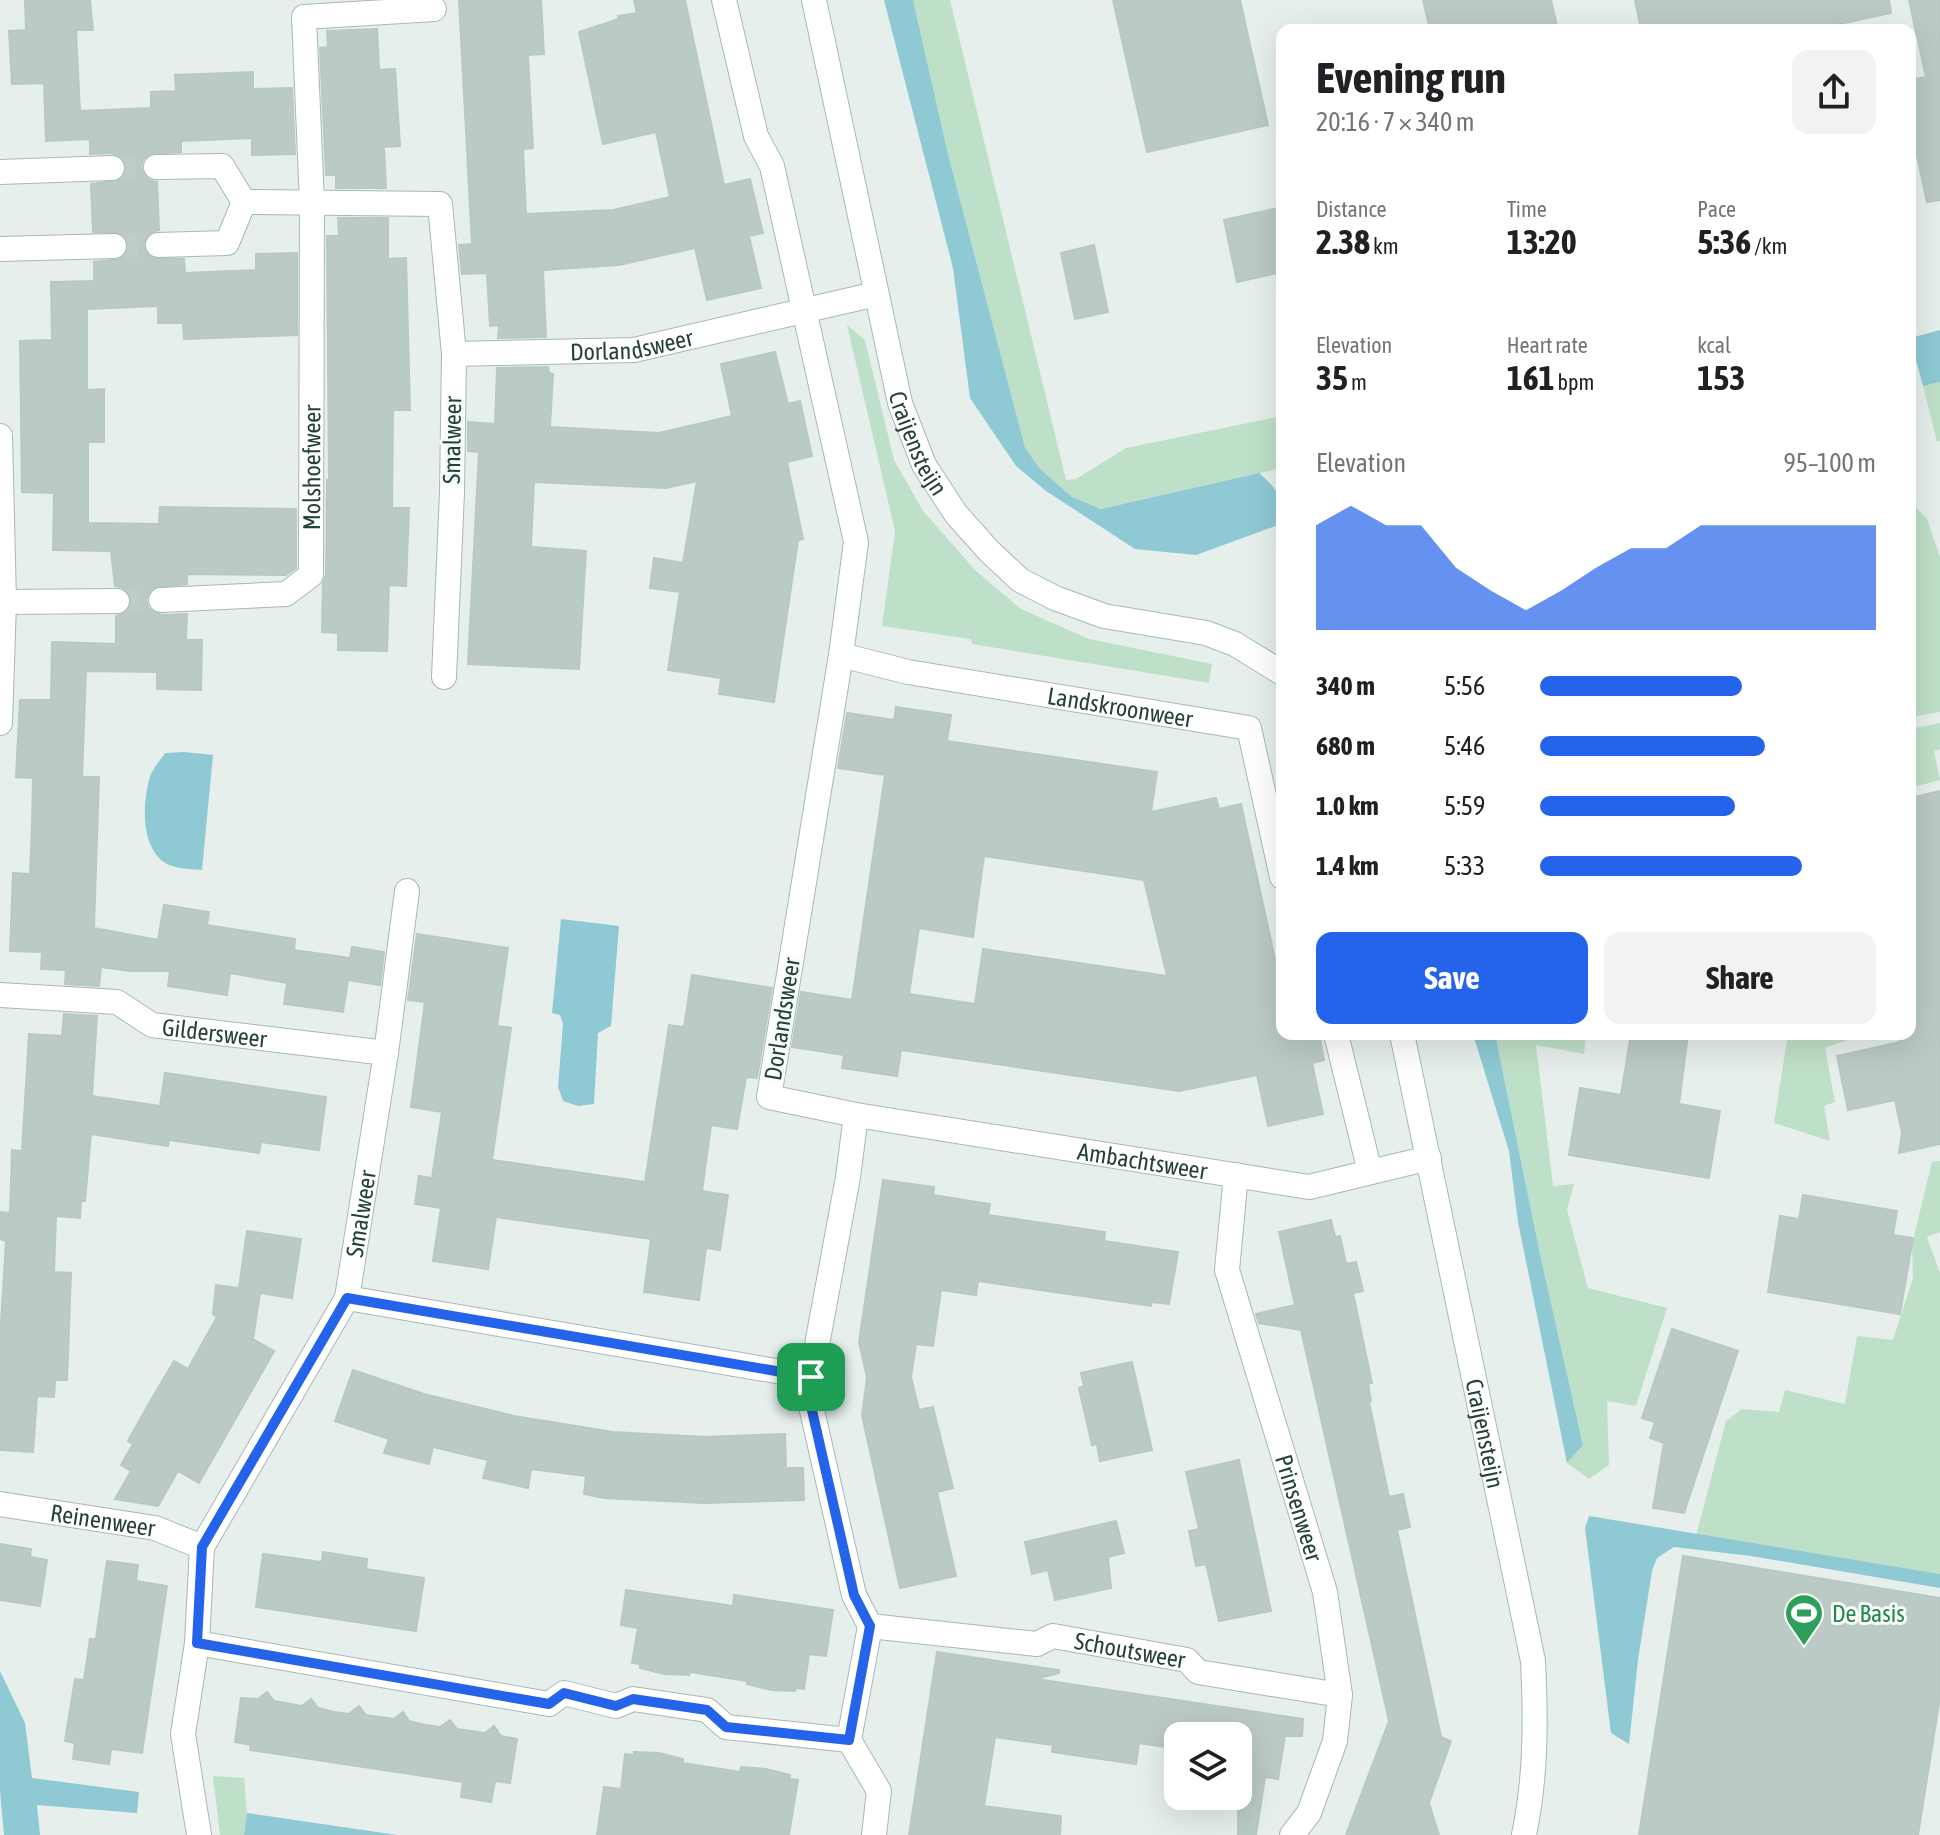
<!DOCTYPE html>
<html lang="en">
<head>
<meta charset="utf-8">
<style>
	:root { --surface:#fff; --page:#f2f2f2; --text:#202124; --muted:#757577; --accent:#2563eb }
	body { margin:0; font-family:"Asap Condensed",sans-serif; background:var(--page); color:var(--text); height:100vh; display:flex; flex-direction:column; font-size:30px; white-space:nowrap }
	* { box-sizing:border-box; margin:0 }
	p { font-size:26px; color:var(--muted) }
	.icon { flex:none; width:44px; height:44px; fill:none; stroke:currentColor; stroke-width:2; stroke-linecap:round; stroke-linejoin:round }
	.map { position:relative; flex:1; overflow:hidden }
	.sheet { position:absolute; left:1276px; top:24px; width:640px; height:1016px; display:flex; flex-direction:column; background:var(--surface); border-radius:16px; box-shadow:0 8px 32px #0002 }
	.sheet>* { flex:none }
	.buttons { position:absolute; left:1164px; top:1722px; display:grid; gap:16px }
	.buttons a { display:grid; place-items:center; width:88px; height:88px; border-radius:16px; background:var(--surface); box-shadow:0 8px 32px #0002; font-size:40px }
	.pin { position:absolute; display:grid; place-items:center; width:68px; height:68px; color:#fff; margin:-34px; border-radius:16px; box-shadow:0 4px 12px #0006 }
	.round { display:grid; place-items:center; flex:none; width:84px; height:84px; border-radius:16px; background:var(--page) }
	.headline { display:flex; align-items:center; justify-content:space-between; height:136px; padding:0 40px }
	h1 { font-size:44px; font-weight:700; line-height:60px }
	.metrics { display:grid; grid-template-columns:repeat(3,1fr); gap:12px; height:136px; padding:8px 40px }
	.metrics div { display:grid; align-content:center }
	.metrics b { font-size:34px; font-weight:700 }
	.metrics small { font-size:22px; font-weight:400 }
	.metrics p { font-size:22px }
	.chart { height:224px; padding:16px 40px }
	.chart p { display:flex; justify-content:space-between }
	.chart svg { width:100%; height:144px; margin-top:8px; fill:var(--accent); opacity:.7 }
	.cta { display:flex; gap:16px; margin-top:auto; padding:16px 40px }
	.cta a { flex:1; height:92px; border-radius:16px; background:var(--accent); color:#fff; font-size:32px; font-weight:700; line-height:92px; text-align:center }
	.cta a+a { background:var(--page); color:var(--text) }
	ul { padding:0 40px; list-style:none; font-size:26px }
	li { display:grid; grid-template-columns:128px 96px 1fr; align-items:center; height:60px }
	li i { height:20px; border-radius:10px; background:var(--accent) }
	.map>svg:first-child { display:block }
</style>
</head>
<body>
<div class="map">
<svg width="1940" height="1835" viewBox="0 0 1940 1835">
	<rect width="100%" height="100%" fill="#e6efeb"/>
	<path fill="#bfe0c8" d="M 913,0 L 950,0 L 1066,480 L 1076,479 L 1126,448 L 1282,416 L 1282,468 L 1101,509 L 1072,497 L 1040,469 L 1025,449 L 948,154 Z
		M 847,325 L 865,340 L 894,460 L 923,511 L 976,571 L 1021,609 L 1089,639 L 1212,664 L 1209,683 L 972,644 L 971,639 L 882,626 L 895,531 Z
		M 1940,382 L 1940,441 L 1937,442 L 1923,386 Z
		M 1910,501 L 1927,519 L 1940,557 L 1940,712 L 1910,717 Z
		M 1940,723 L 1940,749 L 1934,751 L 1940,780 L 1910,788 L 1910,729 Z
		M 1495,1034 L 1586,1034 L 1584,1054 L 1536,1045 L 1553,1186 L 1574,1184 L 1567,1210 L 1588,1288 L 1667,1308 L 1636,1406 L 1607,1401 L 1609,1465 L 1589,1479 L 1567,1463 L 1583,1444 L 1540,1254 Z
		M 1788,1034 L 1864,1034 L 1825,1048 L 1835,1102 L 1824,1106 L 1830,1141 L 1774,1123 Z
		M 1940,1161 L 1940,1232 L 1927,1237 L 1940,1273 L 1940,1574 L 1696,1536 L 1726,1421 L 1742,1409 L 1779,1412 L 1785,1390 L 1845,1404 L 1857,1336 L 1893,1340 L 1913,1278 L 1912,1244 L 1932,1162 Z
		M 213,1776 L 244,1778 L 247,1813 L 244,1835 L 220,1835 Z"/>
	<path fill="#8ec9d4" d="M 884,0 L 913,0 L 948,154 L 1025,448 L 1040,469 L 1072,497 L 1101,509 L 1259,473 C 1277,489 1286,500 1281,524 L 1196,555 L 1135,549 L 1046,491 L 1016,466 L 970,398 L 953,268 Z
		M 1940,330 L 1940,382 L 1923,386 L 1910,338 Z
		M 184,752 L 213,755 L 202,870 C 189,869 170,869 160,859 C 141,840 143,804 149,780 C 151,770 160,761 165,753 Z
		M 561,919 L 619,926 L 611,1026 L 598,1033 L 594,1104 L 578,1106 L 563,1101 L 558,1087 L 563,1024 L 560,1015 L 552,1013 Z
		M 1473,1034 L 1495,1034 L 1540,1254 L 1583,1445 L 1567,1463 L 1518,1222 L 1509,1151 Z
		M 1589,1516 L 1940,1574 L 1940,1588 L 1751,1556 L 1674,1547 L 1657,1558 L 1652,1571 L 1638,1660 L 1629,1744 L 1611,1733 L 1585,1528 Z
		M 0,1671 L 25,1723 L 32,1778 L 139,1792 L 137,1813 L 37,1805 L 40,1835 L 4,1835 L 0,1791 Z
		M 247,1813 L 397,1835 L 244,1835 Z"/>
	<path fill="#bbcac4" stroke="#b8c9c2" stroke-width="2" fill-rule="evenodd" d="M 25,0 L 90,0 L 93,30 L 76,30 L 80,111 L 151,108 L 151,92 L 176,91 L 175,75 L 253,72 L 253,89 L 292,88 L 295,154 L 252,155 L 252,138 L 181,141 L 181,152 L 149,154 L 143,160 L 141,168 L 148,180 L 157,182 L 159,230 L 150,233 L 143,245 L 150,258 L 184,259 L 185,273 L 256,270 L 256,254 L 297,253 L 297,335 L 184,339 L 183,323 L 158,323 L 158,306 L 87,309 L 87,390 L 104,389 L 104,442 L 88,442 L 88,523 L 159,524 L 160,507 L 296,509 L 296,568 L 286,575 L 187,574 L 187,584 L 152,588 L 146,600 L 149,609 L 161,615 L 187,614 L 186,640 L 202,640 L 201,690 L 157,689 L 157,672 L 86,671 L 82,777 L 99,777 L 94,928 L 158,940 L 164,905 L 209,912 L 207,925 L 295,939 L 294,950 L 350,958 L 352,947 L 384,952 L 380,985 L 348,980 L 343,1012 L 284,1004 L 287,983 L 230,973 L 227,995 L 168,986 L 170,971 L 130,971 L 101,967 L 99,986 L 65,984 L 66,970 L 41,969 L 42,952 L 10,951 L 13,873 L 30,874 L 32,826 L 33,778 L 16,777 L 20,700 L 51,700 L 52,642 L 116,644 L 116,616 L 125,613 L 132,602 L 125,588 L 115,586 L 111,551 L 53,550 L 54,493 L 22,492 L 20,341 L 52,340 L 51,282 L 94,281 L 94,262 L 121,259 L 129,246 L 126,238 L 120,233 L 93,232 L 91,184 L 121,180 L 127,168 L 124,159 L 112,153 L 90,154 L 90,139 L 46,141 L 44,83 L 12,84 L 9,31 L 26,30 Z
		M 459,0 L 541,1 L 544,54 L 528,55 L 533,148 L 523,149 L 526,214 L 613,210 L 670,197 L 656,132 L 603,144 L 579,32 L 619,19 L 618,16 L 637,13 L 634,0 L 685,0 L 724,185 L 750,179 L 763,233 L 749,236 L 761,288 L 707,300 L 695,248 L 619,265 L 543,270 L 546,337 L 498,338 L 499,325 L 490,326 L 487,273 L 462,274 L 459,245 L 472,244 Z
		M 1113,0 L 1240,0 L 1268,125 L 1147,152 Z
		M 1423,0 L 1551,0 L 1558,30 L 1430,30 Z
		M 1635,0 L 1889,0 L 1891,13 L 1812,30 L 1641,30 Z
		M 1909,0 L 1940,0 L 1940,200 L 1927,202 L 1910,123 L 1910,80 L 1926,77 Z
		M 377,29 L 379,70 L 395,69 L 400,146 L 384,147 L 386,188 L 336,188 L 336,175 L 326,175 L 320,48 L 328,47 L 327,31 Z
		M 1282,207 L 1282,272 L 1237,282 L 1224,220 Z
		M 338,218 L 388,218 L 388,259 L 406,258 L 410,410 L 393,410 L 392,508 L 409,508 L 406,586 L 389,585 L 387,651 L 338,650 L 338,633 L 322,632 L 323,583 L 326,575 L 327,480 L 329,481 L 327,236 L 339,236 Z
		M 1094,245 L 1108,312 L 1075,319 L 1061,253 Z
		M 775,352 L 788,404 L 800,401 L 812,456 L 787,462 L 803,539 L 798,540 L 774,702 L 719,694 L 721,678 L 668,670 L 680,592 L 650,588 L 654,558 L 683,563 L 697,481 L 666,488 L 534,482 L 531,547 L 586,551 L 579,669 L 468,664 L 479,452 L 468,451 L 468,422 L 495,424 L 497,368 L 548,367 L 549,373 L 553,374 L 550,427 L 659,433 L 732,416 L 721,364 Z
		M 896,707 L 951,715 L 947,741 L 1157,772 L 1151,812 L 1216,798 L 1219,809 L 1241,804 L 1282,991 L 1282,1034 L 1319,1034 L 1324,1060 L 1312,1063 L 1323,1114 L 1268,1126 L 1257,1075 L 1179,1091 L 901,1050 L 897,1076 L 842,1068 L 844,1055 L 792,1047 L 801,992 L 852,1000 L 885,775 L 838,768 L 847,713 L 894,720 ZM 984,856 L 1144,880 L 1167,976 L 983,949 L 975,1004 L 909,994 L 919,928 L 973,937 Z
		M 1940,791 L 1940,1144 L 1899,1153 L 1902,1133 L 1895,1100 L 1848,1110 L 1837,1056 L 1900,1042 L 1898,1034 L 1910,1034 L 1910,798 Z
		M 417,934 L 508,948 L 497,1026 L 511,1028 L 492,1160 L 645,1182 L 669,1025 L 684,1027 L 692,975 L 772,988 L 757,1078 L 746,1077 L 737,1129 L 711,1125 L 702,1191 L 728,1195 L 720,1250 L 706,1248 L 699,1300 L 644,1292 L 651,1239 L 496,1217 L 488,1269 L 433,1261 L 441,1208 L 415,1204 L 419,1176 L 432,1178 L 442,1112 L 411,1107 L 425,1002 L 408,1000 Z
		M 64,1014 L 97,1016 L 92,1096 L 160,1106 L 165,1073 L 326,1097 L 319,1150 L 261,1142 L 259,1153 L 169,1140 L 168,1146 L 91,1134 L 85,1201 L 81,1201 L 80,1218 L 56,1216 L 54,1272 L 71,1273 L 67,1380 L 55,1380 L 54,1397 L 37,1396 L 33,1452 L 0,1450 L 0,1341 L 6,1241 L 0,1239 L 0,1212 L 10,1213 L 12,1150 L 22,1151 L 29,1034 L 62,1036 Z
		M 1631,1034 L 1688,1034 L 1679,1104 L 1720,1111 L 1709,1178 L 1569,1155 L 1580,1088 L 1621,1095 Z
		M 883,1180 L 934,1187 L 933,1195 L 990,1204 L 988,1215 L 1105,1232 L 1104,1241 L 1178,1252 L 1169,1304 L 1152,1302 L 1151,1306 L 978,1281 L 976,1295 L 941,1290 L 933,1346 L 916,1344 L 911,1377 L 919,1410 L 933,1407 L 953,1488 L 937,1492 L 956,1576 L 900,1588 L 862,1415 L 867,1378 L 859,1342 Z
		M 1803,1195 L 1897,1211 L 1893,1235 L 1913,1238 L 1900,1314 L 1768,1292 L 1780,1216 L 1799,1219 Z
		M 1331,1220 L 1335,1237 L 1340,1236 L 1346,1264 L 1356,1262 L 1363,1291 L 1353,1293 L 1372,1383 L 1368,1384 L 1371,1401 L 1369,1402 L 1389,1497 L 1403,1494 L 1410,1527 L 1397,1530 L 1441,1737 L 1451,1741 L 1429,1803 L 1439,1835 L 1346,1835 L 1389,1721 L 1301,1330 L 1259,1323 L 1256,1314 L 1295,1305 L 1279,1232 Z
		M 247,1231 L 301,1239 L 292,1298 L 260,1293 L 253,1339 L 274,1351 L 199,1483 L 178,1471 L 158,1506 L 115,1499 L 131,1471 L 121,1465 L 133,1444 L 128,1441 L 151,1400 L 174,1361 L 188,1369 L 217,1317 L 213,1314 L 216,1285 L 239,1288 Z
		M 1672,1329 L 1738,1351 L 1684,1513 L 1653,1508 L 1664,1443 L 1650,1438 L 1655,1422 L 1642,1418 Z
		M 1132,1362 L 1152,1450 L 1100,1461 L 1097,1444 L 1092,1445 L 1079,1388 L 1084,1386 L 1081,1373 Z
		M 353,1370 L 424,1394 L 514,1416 L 613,1432 L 705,1437 L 785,1434 L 786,1468 L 803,1468 L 804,1500 L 704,1503 L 604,1498 L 584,1494 L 586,1476 L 531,1469 L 528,1488 L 483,1478 L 488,1460 L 433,1447 L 429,1464 L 384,1453 L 389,1439 L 335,1421 Z
		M 1239,1460 L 1271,1611 L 1219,1621 L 1206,1564 L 1196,1566 L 1189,1531 L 1199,1529 L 1186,1472 Z
		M 1116,1521 L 1124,1553 L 1108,1557 L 1111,1588 L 1055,1600 L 1048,1570 L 1032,1574 L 1025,1542 Z
		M 0,1544 L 31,1549 L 30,1557 L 47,1560 L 40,1606 L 0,1600 Z
		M 323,1552 L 367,1559 L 366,1569 L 424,1578 L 416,1631 L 256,1607 L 263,1554 L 322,1562 Z
		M 1683,1556 L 1940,1598 L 1940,1697 L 1918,1835 L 1639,1835 Z
		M 107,1561 L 138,1565 L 136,1581 L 167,1586 L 142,1753 L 111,1749 L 109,1764 L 73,1759 L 75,1743 L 65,1741 L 75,1679 L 84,1680 L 90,1639 L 96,1639 Z
		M 626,1590 L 733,1606 L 734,1595 L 833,1610 L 826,1656 L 809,1654 L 804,1689 L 796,1688 L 795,1691 L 771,1690 L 747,1684 L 747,1681 L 690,1672 L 689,1675 L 664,1674 L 640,1668 L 640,1664 L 632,1663 L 638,1628 L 621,1625 Z
		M 937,1652 L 1059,1670 L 1059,1673 L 1036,1679 L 1303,1719 L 1302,1736 L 1285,1736 L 1278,1779 L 1265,1777 L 1256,1835 L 1238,1835 L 1238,1736 L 1178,1736 L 1178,1749 L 1139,1743 L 1136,1764 L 1052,1752 L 1053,1745 L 995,1737 L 984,1806 L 1061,1816 L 1060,1835 L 909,1835 Z
		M 267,1692 L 274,1701 L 302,1706 L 311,1699 L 318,1708 L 334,1712 L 349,1714 L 359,1706 L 366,1715 L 394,1719 L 403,1712 L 409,1721 L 425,1725 L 440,1727 L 450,1720 L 457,1729 L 485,1733 L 494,1726 L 501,1736 L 517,1739 L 510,1783 L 495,1781 L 491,1802 L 461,1797 L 463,1782 L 250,1750 L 251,1745 L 235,1742 L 241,1698 L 258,1699 Z
		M 634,1752 L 659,1753 L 683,1759 L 683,1763 L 740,1772 L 741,1767 L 766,1769 L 790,1775 L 789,1779 L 798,1780 L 789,1835 L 597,1835 L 604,1787 L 621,1789 L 625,1754 L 634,1755 Z"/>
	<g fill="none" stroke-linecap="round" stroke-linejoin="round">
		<path stroke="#bfccc8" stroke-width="24" stroke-dasharray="24 12" stroke-linecap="butt" d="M 112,168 L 156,167
			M 114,246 L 158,245
			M 117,601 L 161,600"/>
		<g stroke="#a8b8b2" stroke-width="26">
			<g id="street">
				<path d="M 724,0 L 756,136 L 772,166 L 856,542 L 841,655 L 769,1097 L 856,1115 L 848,1177 L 811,1377 L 811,1406 L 854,1595 L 870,1626 L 849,1740 L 879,1791 L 874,1835"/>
				<path d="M 156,167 L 222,166 L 244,202 L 440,204 L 454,354 L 452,492 L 444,677"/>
				<path d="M 0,172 L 112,168"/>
				<path d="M 158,245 L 227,243 L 244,202"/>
				<path d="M 0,249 L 114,246"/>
				<path id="s1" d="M 454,354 L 634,350 L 876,294"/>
				<path d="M 0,436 L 4,602 L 0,723"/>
				<path id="s2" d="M 161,600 L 286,594 L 311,575 L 312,203 L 304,17 L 434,9"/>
				<path d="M 4,602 L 117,601"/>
				<path id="s3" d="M 841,655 L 908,672 L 1249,728 L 1282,877"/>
				<path id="s4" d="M 0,995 L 117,1002 L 152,1025 L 386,1053"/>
				<path d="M 1336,1034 L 1370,1172"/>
				<path id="s5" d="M 856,1115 L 1309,1187 L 1429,1158"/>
				<path id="s6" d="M 1236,1175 L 1227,1270 L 1325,1592 L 1340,1695 L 1335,1741 L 1309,1813 L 1292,1835"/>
				<path d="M 347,1298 L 811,1377"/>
				<path id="s7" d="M 0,1504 L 155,1528 L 202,1547"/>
				<path id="s8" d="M 870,1626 L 1037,1644 L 1053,1636 L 1187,1660 L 1198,1672 L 1340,1695"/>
				<path d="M 197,1643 L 549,1704 L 564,1693 L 616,1706 L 633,1699 L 707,1710 L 726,1727 L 849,1740"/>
				<path id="s9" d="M 199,1835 L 183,1734 L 197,1643 L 202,1547 L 347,1298 L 386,1053 L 407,891"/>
			</g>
		</g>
		<g stroke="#a4bbb3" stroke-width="26">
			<g id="secondary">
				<path id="s10" d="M 814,0 L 900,403 L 924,465 L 956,514 L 989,551 L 1020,580 L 1055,598 L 1104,616 L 1206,633 L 1235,644 L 1282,673"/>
				<path id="s11" d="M 1402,1034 L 1533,1661 C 1536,1721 1536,1777 1524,1835"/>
			</g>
		</g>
		<use href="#street" stroke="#fff" stroke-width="24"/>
		<use href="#secondary" stroke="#fff" stroke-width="24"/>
	</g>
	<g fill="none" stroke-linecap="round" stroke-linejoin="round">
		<g stroke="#fff" stroke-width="16">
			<path id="route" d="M 347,1298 L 811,1377 L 811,1406 L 854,1595 L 870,1626 L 849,1740 L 726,1727 L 707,1710 L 633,1699 L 616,1706 L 564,1693 L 549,1704 L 197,1643 L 202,1547 Z"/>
		</g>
		<use href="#route" stroke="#2563eb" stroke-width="10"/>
	</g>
	<defs>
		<g id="stadium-pin" transform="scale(2)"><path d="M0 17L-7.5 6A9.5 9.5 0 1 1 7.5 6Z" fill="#2e9e5b" stroke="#f7fbf9"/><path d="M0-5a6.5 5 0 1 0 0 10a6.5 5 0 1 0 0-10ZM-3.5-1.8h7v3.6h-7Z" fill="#fff"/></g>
	</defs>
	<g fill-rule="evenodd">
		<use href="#stadium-pin" x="1804" y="1613"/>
	</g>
	<g text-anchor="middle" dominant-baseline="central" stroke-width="6" stroke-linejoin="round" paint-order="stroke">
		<g font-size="24" fill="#24423a" stroke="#f7fbf9">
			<text stroke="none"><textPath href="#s1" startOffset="178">Dorlandsweer</textPath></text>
			<text transform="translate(452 440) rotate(-89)">Smalweer</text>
			<text stroke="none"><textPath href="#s10" startOffset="456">Craijensteijn</textPath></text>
			<text stroke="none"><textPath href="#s2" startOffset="264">Molshoefweer</textPath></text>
			<text stroke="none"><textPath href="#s3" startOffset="284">Landskroonweer</textPath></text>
			<text transform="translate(782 1019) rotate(-81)">Dorlandsweer</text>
			<text stroke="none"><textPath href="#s4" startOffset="222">Gildersweer</textPath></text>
			<text stroke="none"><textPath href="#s5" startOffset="290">Ambachtsweer</textPath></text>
			<text stroke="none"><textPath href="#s9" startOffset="664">Smalweer</textPath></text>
			<text stroke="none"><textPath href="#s11" startOffset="408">Craijensteijn</textPath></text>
			<text stroke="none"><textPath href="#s6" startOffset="344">Prinsenweer</textPath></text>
			<text stroke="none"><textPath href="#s7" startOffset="104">Reinenweer</textPath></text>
			<text stroke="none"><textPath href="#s8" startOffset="264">Schoutsweer</textPath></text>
		</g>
		<g font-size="24" fill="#27864d" stroke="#f7fbf9" text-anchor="start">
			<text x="1832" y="1613">De Basis</text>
		</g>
	</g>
</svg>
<div class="buttons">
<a><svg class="icon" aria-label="layers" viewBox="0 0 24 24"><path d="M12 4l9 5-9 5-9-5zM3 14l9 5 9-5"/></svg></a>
</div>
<div class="pin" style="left:811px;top:1377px;background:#1e9e55"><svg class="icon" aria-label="arrive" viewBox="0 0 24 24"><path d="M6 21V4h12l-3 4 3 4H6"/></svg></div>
<section class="sheet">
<div class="headline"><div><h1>Evening run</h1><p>20:16 · 7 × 340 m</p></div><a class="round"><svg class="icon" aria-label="share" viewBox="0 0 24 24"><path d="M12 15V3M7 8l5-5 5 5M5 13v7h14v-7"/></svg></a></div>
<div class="metrics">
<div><p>Distance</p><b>2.38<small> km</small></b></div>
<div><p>Time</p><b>13:20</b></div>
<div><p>Pace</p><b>5:36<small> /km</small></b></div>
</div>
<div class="metrics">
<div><p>Elevation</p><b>35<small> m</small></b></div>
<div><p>Heart rate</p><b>161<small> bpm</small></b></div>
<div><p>kcal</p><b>153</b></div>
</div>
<div class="chart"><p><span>Elevation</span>95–100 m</p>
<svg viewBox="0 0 160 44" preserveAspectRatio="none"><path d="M0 44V12L10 6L20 12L30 12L40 25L50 32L60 38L70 32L80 25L90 19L100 19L110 12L120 12L130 12L140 12L150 12L160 12V44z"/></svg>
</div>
<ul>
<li><b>340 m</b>5:56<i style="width:60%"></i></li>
<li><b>680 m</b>5:46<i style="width:67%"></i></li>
<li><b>1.0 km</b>5:59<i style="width:58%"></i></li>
<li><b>1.4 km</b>5:33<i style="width:78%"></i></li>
</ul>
<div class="cta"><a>Save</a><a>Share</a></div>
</section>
</div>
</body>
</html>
